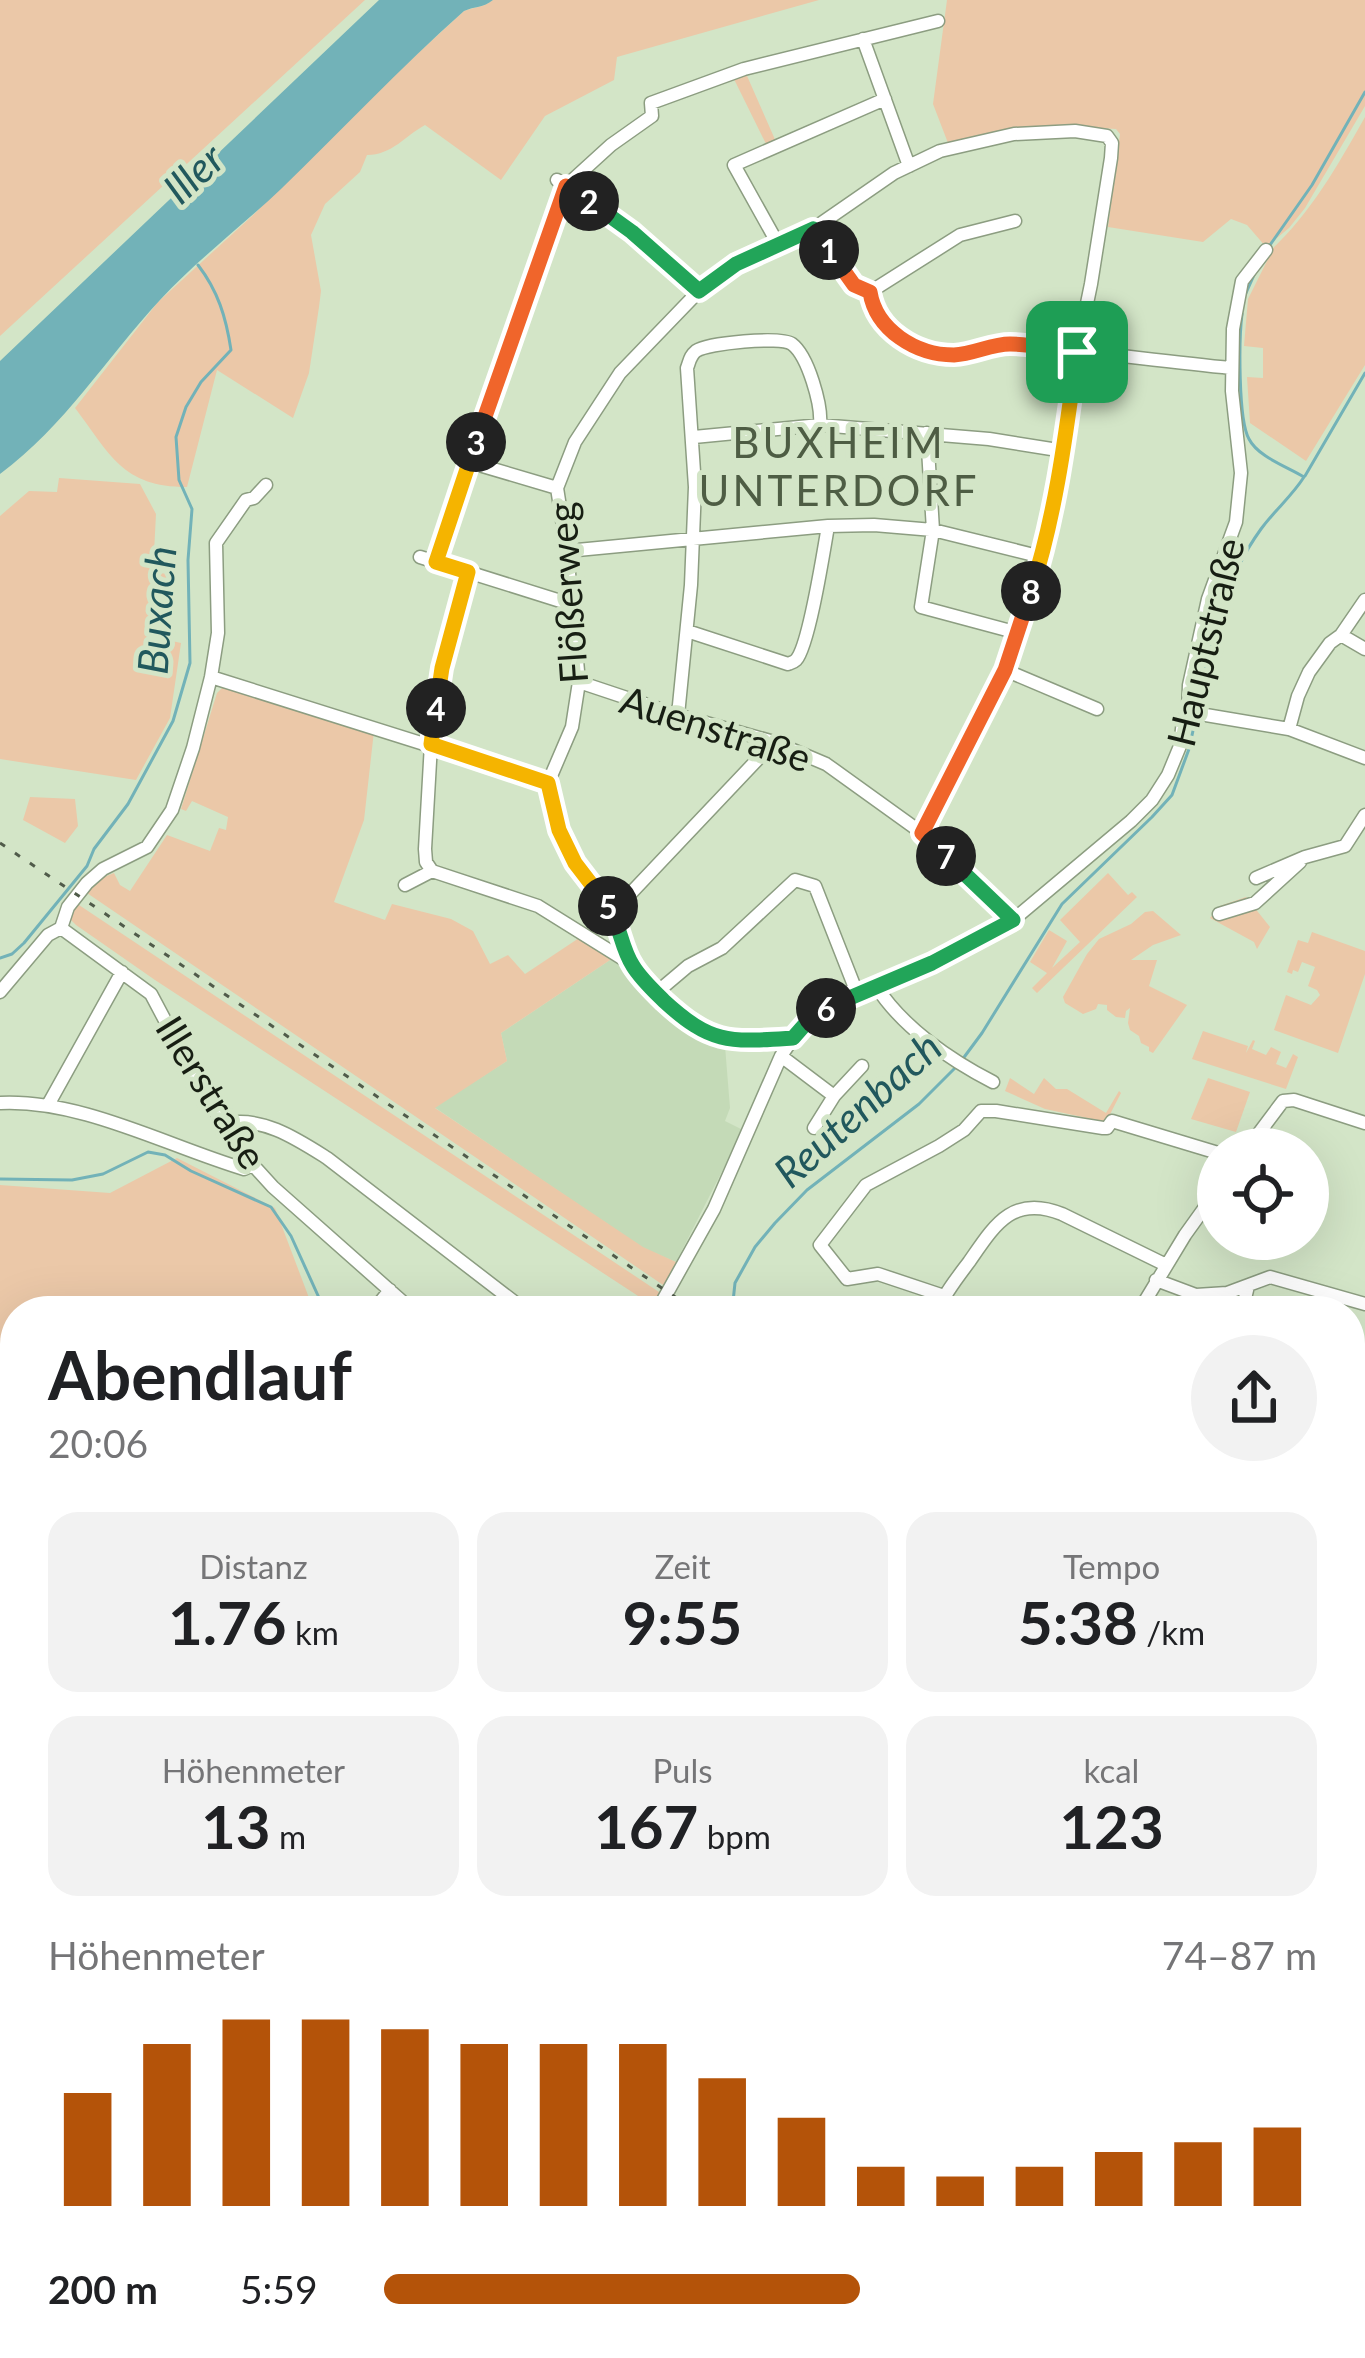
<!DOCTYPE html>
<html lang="de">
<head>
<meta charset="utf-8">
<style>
	:root { --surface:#fff; --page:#f2f2f2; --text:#202124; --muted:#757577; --accent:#b45309 }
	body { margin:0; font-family:Lato,sans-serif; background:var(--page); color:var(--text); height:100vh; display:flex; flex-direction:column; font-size:45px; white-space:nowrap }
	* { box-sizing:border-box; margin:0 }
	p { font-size:39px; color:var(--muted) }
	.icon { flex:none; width:66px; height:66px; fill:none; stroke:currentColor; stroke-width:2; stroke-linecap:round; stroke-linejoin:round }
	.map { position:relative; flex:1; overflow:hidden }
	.drawer { position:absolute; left:0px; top:1296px; width:1365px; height:1062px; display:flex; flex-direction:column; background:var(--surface); border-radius:48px 48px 0 0; box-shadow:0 12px 48px #0002 }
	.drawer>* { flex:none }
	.tools { position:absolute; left:1197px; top:1128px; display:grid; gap:24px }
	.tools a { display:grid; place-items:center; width:132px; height:132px; border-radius:50%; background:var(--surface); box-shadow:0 12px 48px #0002; font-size:60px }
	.pin { position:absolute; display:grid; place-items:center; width:102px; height:102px; color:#fff; margin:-51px; border-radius:24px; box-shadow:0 6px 18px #0006 }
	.km { position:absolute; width:60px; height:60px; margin:-30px; border-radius:50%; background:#222; color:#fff; font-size:33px; line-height:60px; text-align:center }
	.round { display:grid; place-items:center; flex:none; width:126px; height:126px; border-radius:63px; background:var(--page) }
	.summary { display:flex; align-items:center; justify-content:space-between; height:204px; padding:0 48px }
	h1 { font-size:66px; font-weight:700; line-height:90px }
	.figures { display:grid; grid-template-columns:repeat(3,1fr); gap:18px; height:204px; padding:12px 48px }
	.figures div { display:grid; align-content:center; border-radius:30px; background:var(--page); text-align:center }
	.figures b { font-size:60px; font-weight:700 }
	.figures small { font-size:33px; font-weight:400 }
	.figures p { font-size:33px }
	.chart { height:336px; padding:24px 48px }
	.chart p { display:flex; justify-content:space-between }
	.chart svg { width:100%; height:216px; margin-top:12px; stroke:var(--accent); stroke-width:6 }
	ul { padding:0 48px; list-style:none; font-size:39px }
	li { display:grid; grid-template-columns:192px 144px 1fr; align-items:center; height:90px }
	li i { height:30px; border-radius:15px; background:var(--accent) }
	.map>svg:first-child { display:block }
</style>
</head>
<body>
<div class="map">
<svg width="1365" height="2358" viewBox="0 0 1365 2358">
	<rect width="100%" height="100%" fill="#d3e5c7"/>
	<path fill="#c4dab7" d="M 613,958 L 695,1034 L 725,1046 L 730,1108 L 725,1121 L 743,1130 L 676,1262 L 643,1248 L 434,1107 L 507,1061 L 501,1033 Z
		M 1365,2145 L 1365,2319 L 1353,2294 L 1350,2293 L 1350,2152 Z"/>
	<path fill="#ebc8a8" d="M 0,0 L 365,0 L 0,336 Z
		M 493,0 L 819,0 L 617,57 L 614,80 L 545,116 L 501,180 L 425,125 C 405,136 392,155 367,155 L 360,172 L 325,204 L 311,235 L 321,291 L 319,307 L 309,373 L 293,418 L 217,370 L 187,487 C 122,487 110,454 75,408 L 158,302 L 251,217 L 391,78 L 464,11 C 477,6 480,9 493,0 Z
		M 947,0 L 1365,0 L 1365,106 L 1305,208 L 1289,228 L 1266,247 L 1247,225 L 1231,219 L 1203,242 L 1108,227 L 1120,134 L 1116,129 C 1056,124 1007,128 948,143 L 933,104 Z
		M 744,69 L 777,144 L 768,148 L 731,73 Z
		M 1365,117 L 1365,365 L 1306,461 L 1250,423 L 1247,377 L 1263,378 L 1263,348 L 1244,346 L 1248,299 L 1271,253 L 1270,251 C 1311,213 1338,165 1365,117 Z
		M 59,478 L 140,484 L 156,514 L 153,572 L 167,574 L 159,638 L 181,643 L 170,718 L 136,780 L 0,759 L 0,516 L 29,491 L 57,492 Z
		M 223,687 L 374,731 L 364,820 L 334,902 L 385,920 L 392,904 L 451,919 L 473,931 L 490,964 L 508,955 L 525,974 L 582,936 L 613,958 L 501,1033 L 507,1061 L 435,1108 L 643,1247 L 676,1262 L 677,1265 L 666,1287 L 84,891 L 94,881 L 114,873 L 120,885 L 130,891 L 167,835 L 210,851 L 219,828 L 226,830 L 228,817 L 192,801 L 186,811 L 181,809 L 217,693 Z
		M 30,797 L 75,799 L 78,826 L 65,843 L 23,820 Z
		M 1108,873 L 1128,895 L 1132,892 L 1137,897 L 1037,993 L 1032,988 L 1047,973 L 1030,962 L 1049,930 L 1067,941 L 1052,968 L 1080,942 L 1060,920 Z
		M 1246,897 L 1270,927 L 1257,949 L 1254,942 L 1210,918 L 1220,906 Z
		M 76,903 L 662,1294 L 655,1307 L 155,980 L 76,925 L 68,917 Z
		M 1153,911 L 1181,935 L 1153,945 L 1131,960 L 1157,960 L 1149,986 L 1187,1005 L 1153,1053 L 1149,1051 L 1149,1047 L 1141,1043 L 1139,1036 L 1130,1030 L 1128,1023 L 1130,1008 L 1126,1011 L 1125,1018 L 1116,1017 L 1107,1010 L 1107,1005 L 1098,1004 L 1096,1009 L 1083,1014 L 1065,1003 L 1063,997 L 1087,954 L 1099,939 L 1131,924 L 1145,912 Z
		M 1312,932 L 1365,951 L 1365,974 L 1338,1053 L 1274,1030 L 1286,995 L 1311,1005 L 1320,995 L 1317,990 L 1308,986 L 1315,967 L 1302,962 L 1298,972 L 1293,970 L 1292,974 L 1287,972 L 1298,940 L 1308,943 Z
		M 1203,1031 L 1248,1046 L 1246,1053 L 1253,1040 L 1255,1041 L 1252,1049 L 1266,1055 L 1271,1047 L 1281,1052 L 1276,1064 L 1286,1068 L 1293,1054 L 1298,1057 L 1286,1089 L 1192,1059 Z
		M 1010,1078 L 1034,1094 L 1044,1078 L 1056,1089 L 1067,1089 L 1106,1113 L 1119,1091 L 1121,1093 L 1106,1122 L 1045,1109 L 1005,1091 Z
		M 1208,1078 L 1250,1092 L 1236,1132 L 1191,1119 Z
		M 177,1158 L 275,1208 L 314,1311 L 15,1311 L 15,2048 L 0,2075 L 0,1185 L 110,1193 Z
		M 1365,2000 L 1365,2145 L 1350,2152 L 1350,2006 Z
		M 0,2147 L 15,2153 L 15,2343 L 688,2343 L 681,2358 L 0,2358 Z
		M 708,2343 L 1128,2343 L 1130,2358 L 700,2358 Z"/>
	<path fill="#72b2b8" d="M 379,0 L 493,0 C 483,8 475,6 464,11 C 400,68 342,130 281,189 C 241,227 197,260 160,300 C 106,358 65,426 0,474 L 0,361 Z
		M 15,2048 L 15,2153 L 0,2147 L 0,2075 Z"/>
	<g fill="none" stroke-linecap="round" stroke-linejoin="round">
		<path stroke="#72b2b8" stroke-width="3" d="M 1270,245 L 1312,185 L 1365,92
			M 1246,293 L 1254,275
			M 1305,476 L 1365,373
			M 1198,707 C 1209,643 1222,583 1261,529 C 1275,510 1292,496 1304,477 C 1288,467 1258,457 1249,439 C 1238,420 1239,338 1242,314
			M 0,958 L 12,954 L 24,943 L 87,866 L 94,849 L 128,804 L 173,721 L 190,663 L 188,560 L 192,509 L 179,480 L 176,437 L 186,407 L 201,382 L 231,350 C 226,317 218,291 198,265
			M 962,1060 L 982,1033 L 1062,904 L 1152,817 L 1172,795 L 1189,749 L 1196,717
			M 0,1179 L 72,1180 L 103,1174 L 148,1152 L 165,1155 L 191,1171 L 271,1207 L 291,1236 L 325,1311
			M 732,1311 L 735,1283 L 755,1247 L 775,1223 L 807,1190 L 919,1104 L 956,1067
			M 316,2358 L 317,2343
			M 385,2358 L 393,2343
			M 465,2358 L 480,2343"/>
		<g stroke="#8c9d81" stroke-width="15">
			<path id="minor" d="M 863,39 L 909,166
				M 557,180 L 631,232 L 699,291
				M 813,229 L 854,285 L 870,292 C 874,321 897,340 925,349 C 963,362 983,341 1016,345 C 1088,351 1159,361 1231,368
				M 778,244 L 734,165 L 885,99
				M 870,292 L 960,235 L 1015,221
				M 927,433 L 933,530 L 921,607 L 1018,633
				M 694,437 L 820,425 L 989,439 L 1064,451
				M 469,462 L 557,488
				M 567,551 L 828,526 L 874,525 L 933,530 L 1042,557
				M 420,557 L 570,604
				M 436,562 L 566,186 L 611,145 L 652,116 L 651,103 L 744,69 L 938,21
				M 468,572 L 442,668 L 431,744 L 425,849 L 426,862 L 432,871 L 538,906 L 631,964
				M 687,631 L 788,664 C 790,663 794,662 796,660 C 809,646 824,549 828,526
				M 1341,635 L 1365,649
				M 1005,670 L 1097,709
				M 211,677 L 548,783
				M 579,682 L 678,715 L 774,742 L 826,764 L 922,833 L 1013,920
				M 1188,712 L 1289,729 L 1365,758
				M 678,715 L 691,585 L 695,487 L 687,368 C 690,360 690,356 696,351 C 708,343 780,336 792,344 C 808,356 822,405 820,425
				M 1289,729 L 1298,696 L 1309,672 L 1330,643 L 1341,635 L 1365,600
				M 1256,878 L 1305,857 L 1345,846 L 1365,815
				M 405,885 L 432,871
				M 613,912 L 774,742
				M 1219,914 L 1255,903 L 1300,862
				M 61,928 L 151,994 L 203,1092 L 243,1154 L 273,1187 L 413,1311
				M 876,986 C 902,1027 950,1060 993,1082
				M 0,992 L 48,935 L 61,928 L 68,907 L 87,883 L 103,869 L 147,847 L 172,810 L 193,748 L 211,677 L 218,633 L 216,543 L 246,500 L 254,498 L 266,485
				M 656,993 L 688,966 L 722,948 L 795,880 L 815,886 L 857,993
				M 793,1038 L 739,1040 L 719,1038 L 691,1025 L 656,993 L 631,964 L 613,912 L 575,863 L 559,829 L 548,783 L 572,727 L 579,682 L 567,551 L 557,488 L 575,442 L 620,373 L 699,291 L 736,264 L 813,229 L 894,173 L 940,151 L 1014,134 L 1075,131 L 1107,136 L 1112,143 L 1111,158 L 1091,284 L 1077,352 L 1064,451 L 1042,557 L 1005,670 L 922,833
				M 781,1056 L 834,1096
				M 0,1103 C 81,1099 167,1146 244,1169 L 253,1165
				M 48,1105 L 122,972
				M 224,1124 C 261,1115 297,1139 327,1158 L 526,1311
				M 814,1128 L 834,1096 L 862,1066
				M 1247,1149 L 1283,1101 L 1294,1100 L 1365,1123
				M 1156,1280 L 1196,1295 L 1227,1293 L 1270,1277 L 1365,1304
				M 944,1296 L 878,1274 L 847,1279 L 820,1245 L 866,1185 L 939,1146 L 964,1130 L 981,1111 L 996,1111 L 1103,1128 L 1107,1128 L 1112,1121 L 1218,1153
				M 373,1311 L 390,1290
				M 657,1311 L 714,1209 L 781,1056 L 793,1038 L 815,1013 L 931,963 L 1013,920 L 1131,821 L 1152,800 L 1168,775 L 1180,746 L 1183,721 L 1188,712 L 1189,685 L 1208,599 L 1236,522 L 1241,473 L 1232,391 L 1233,329 L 1242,281 L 1266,250
				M 937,1311 C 945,1293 957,1278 969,1262 C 994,1226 1012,1194 1062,1214 L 1166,1265
				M 1139,1311 L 1185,1235 L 1218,1189
				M 1242,1311 L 1248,1286
				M 1350,1487 L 1365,1487
				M 1350,1569 L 1365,1572
				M 1350,1683 L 1365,1688
				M 1350,1911 L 1365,1927
				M 1350,1949 L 1365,1942
				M 1350,2332 L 1365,2347
				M 1133,2343 L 1134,2358
				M 688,2358 L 696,2343"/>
		</g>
		<use href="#minor" stroke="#fff" stroke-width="12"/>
		<path stroke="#505b4a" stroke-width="3" stroke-dasharray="6 12" stroke-linecap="butt" d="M 0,843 L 696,1311
			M 1350,1821 L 1365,1838"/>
	</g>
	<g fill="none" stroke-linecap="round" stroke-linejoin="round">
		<g stroke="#fff" stroke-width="24">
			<path id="split-1" d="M 829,250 L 854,285 L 870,292 C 876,330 916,355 954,355 C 974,354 991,344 1010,344 C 1032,344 1055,350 1077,352"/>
		</g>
		<g stroke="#fff" stroke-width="24">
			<path id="split-2" d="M 589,201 L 632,232 L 699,291 L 736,264 L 813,229 L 829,250"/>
		</g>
		<g stroke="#fff" stroke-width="24">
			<path id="split-3" d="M 476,442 L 566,186 L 589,201"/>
		</g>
		<g stroke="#fff" stroke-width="24">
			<path id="split-4" d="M 436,708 L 442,668 L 468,572 L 436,562 L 476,442"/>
		</g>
		<g stroke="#fff" stroke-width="24">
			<path id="split-5" d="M 436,708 L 431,744 L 548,783 L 559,830 L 575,863 L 608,906"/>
		</g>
		<g stroke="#fff" stroke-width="24">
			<path id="split-6" d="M 608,906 C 620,924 621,948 633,966 C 641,979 654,991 664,1001 C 712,1045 730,1042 793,1038 L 815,1013 L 826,1008"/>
		</g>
		<g stroke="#fff" stroke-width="24">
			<path id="split-7" d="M 826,1008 L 932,963 L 1013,920 L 946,856"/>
		</g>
		<g stroke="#fff" stroke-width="24">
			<path id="split-8" d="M 946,856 L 922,833 L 1005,670 L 1031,591"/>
		</g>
		<g stroke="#fff" stroke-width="24">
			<path id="split-9" d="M 1031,591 C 1056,514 1066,433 1077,352"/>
		</g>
		<use href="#split-1" stroke="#f0652b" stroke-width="15"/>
		<use href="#split-2" stroke="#22a559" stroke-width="15"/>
		<use href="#split-3" stroke="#f0652b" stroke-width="15"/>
		<use href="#split-4" stroke="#f5b400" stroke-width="15"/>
		<use href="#split-5" stroke="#f5b400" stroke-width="15"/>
		<use href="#split-6" stroke="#22a559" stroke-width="15"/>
		<use href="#split-7" stroke="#22a559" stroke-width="15"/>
		<use href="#split-8" stroke="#f0652b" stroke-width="15"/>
		<use href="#split-9" stroke="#f5b400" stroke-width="15"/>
	</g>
	<g text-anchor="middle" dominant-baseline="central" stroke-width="10" stroke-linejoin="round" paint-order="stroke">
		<g font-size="39" fill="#171e13" stroke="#d3e5c7">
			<text transform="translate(567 593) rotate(-94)">Flößerweg</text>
			<text transform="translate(1205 642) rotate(-76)">Hauptstraße</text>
			<text transform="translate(716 728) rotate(18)">Auenstraße</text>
			<text transform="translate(212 1092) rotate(58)">Illerstraße</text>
		</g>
		<g font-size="42" font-style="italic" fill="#21585d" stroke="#d3e5c7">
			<text transform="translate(193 173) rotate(-43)">Iller</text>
			<text transform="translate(156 610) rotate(-86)">Buxach</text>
			<text transform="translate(857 1109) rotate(-42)">Reutenbach</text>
		</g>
		<g font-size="42" letter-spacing="3" fill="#4e5d44" stroke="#d3e5c7">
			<text x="839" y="442">BUXHEIM<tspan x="839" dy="48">UNTERDORF</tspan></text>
		</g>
	</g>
</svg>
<div class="tools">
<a><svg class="icon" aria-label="locate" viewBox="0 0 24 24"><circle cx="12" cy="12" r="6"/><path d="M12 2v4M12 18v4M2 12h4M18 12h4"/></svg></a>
</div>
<div class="pin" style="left:1077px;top:352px;background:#1e9e55"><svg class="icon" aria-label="arrive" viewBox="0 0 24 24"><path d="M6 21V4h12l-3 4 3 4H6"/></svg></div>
<b class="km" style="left:829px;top:250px">1</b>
<b class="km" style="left:589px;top:201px">2</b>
<b class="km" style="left:476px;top:442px">3</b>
<b class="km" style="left:436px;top:708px">4</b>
<b class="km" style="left:608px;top:906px">5</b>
<b class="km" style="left:826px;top:1008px">6</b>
<b class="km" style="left:946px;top:856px">7</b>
<b class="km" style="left:1031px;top:591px">8</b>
<section class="drawer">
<div class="summary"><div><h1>Abendlauf</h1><p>20:06</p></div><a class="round"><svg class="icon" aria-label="share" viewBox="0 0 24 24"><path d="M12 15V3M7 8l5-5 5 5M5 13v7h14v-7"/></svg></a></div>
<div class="figures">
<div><p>Distanz</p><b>1.76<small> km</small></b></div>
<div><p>Zeit</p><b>9:55</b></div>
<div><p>Tempo</p><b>5:38<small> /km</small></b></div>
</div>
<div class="figures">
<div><p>Höhenmeter</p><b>13<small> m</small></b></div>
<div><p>Puls</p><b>167<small> bpm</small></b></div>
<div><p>kcal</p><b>123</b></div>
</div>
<div class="chart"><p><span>Höhenmeter</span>74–87 m</p>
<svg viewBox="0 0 160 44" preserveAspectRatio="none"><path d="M5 44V21M15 44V11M25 44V6M35 44V6M45 44V8M55 44V11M65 44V11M75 44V11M85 44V18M95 44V26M105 44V36M115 44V38M125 44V36M135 44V33M145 44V31M155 44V28"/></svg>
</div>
<ul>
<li><b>200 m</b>5:59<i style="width:51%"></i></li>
</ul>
</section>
</div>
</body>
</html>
